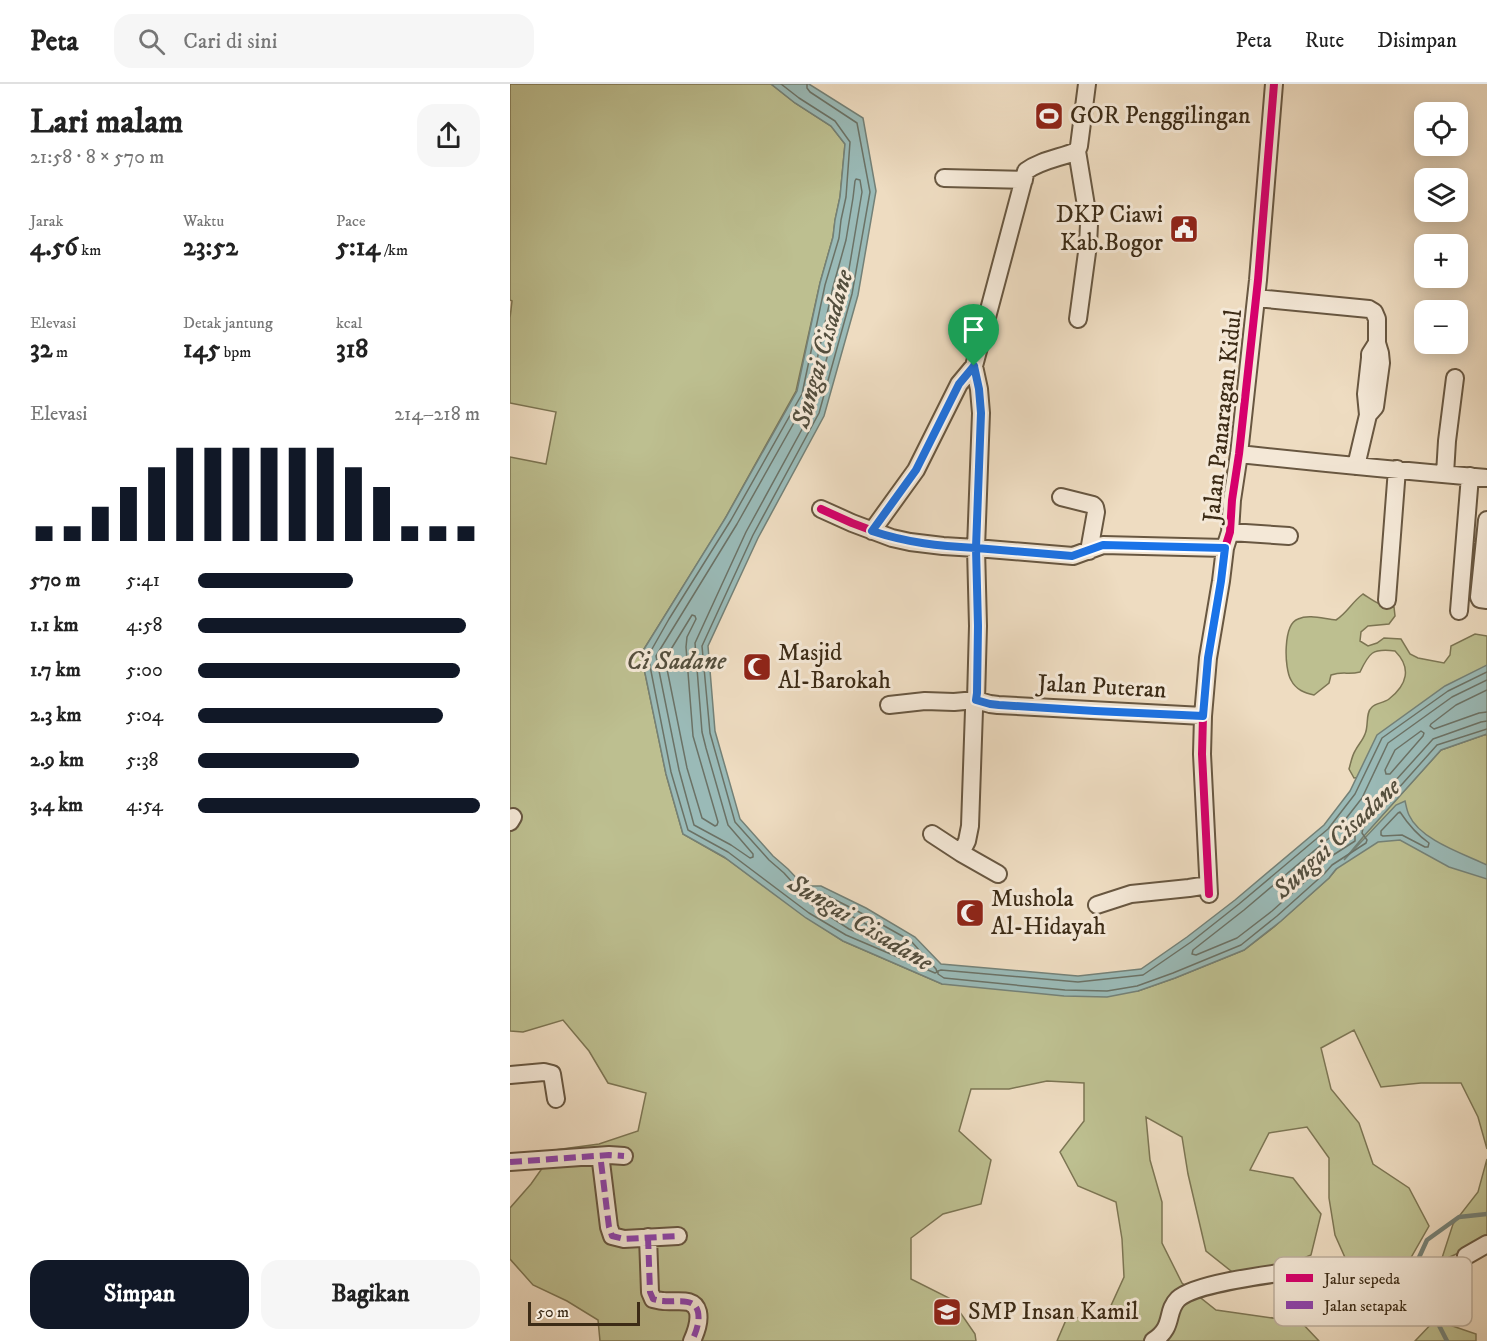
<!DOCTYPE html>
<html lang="id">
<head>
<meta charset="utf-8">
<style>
	:root { --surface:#fff; --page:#f6f6f6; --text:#222; --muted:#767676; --line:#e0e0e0; --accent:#111827 }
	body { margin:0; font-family:"IM FELL DW Pica",serif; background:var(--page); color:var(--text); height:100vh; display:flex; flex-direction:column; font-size:22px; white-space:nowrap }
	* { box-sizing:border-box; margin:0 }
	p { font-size:20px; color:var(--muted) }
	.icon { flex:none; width:33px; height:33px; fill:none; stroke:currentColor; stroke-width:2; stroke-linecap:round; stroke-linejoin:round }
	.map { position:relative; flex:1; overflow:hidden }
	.side { display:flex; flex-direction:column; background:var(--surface); width:510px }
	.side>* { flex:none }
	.buttons { position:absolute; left:904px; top:18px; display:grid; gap:12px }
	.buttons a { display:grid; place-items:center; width:54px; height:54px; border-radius:12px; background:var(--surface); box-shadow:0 3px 15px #0003; font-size:30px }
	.scale { position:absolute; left:18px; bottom:15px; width:112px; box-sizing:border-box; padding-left:6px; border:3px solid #3c2b16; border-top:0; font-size:16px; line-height:21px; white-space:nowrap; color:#3c2b16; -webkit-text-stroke:4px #f4e8d7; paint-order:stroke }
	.pin { position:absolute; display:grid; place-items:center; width:51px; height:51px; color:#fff; margin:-62px -26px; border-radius:50% 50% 50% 0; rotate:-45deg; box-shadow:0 0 6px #0007 }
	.pin .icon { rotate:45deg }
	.round { display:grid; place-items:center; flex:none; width:63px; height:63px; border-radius:18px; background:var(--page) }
	.headline { display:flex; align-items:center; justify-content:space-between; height:102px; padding:0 30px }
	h1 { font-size:33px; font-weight:700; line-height:45px }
	.figures { display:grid; grid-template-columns:repeat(3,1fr); gap:9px; height:102px; padding:6px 30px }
	.figures div { display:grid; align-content:center }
	.figures b { font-size:26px; font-weight:700 }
	.figures small { font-size:16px; font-weight:400 }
	.figures p { font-size:16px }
	.chart { height:168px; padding:12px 30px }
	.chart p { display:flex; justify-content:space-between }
	.chart svg { width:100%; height:108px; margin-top:6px; stroke:var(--accent); stroke-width:6 }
	.cta { display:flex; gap:12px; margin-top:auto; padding:12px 30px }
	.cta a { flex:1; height:69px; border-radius:18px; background:var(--accent); color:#fff; font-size:24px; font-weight:700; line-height:69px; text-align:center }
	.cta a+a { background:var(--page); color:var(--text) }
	ul { padding:0 30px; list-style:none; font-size:20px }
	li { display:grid; grid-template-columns:96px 72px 1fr; align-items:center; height:45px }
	li i { height:15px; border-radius:8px; background:var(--accent) }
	header { display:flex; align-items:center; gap:36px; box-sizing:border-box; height:84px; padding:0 30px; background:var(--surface); border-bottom:2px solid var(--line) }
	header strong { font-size:28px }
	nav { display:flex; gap:33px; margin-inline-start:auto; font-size:21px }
	.search { width:420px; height:54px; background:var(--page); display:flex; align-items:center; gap:15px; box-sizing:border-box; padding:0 21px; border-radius:18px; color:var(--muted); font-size:22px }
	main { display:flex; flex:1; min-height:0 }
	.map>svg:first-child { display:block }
</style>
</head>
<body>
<header>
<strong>Peta</strong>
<div class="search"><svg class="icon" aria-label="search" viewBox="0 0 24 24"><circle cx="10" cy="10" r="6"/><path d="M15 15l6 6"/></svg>Cari di sini</div>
<nav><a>Peta</a><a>Rute</a><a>Disimpan</a></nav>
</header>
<main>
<section class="side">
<div class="headline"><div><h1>Lari malam</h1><p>21:58 · 8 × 570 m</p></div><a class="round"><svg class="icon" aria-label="share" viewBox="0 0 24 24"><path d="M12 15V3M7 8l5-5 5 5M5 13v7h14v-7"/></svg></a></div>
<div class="figures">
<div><p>Jarak</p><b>4.56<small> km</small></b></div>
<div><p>Waktu</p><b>23:52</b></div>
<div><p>Pace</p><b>5:14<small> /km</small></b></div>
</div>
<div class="figures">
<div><p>Elevasi</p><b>32<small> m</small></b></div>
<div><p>Detak jantung</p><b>145<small> bpm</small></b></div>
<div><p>kcal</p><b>318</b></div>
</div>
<div class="chart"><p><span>Elevasi</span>214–218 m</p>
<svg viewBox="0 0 160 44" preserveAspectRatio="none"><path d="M5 44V38M15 44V38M25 44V30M35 44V22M45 44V14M55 44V6M65 44V6M75 44V6M85 44V6M95 44V6M105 44V6M115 44V14M125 44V22M135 44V38M145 44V38M155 44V38"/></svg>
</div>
<ul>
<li><b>570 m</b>5:41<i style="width:55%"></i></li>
<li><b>1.1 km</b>4:58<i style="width:95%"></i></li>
<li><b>1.7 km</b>5:00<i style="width:93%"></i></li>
<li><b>2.3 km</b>5:04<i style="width:87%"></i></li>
<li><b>2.9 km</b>5:38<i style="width:57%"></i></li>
<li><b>3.4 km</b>4:54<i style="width:100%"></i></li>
</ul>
<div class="cta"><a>Simpan</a><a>Bagikan</a></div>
</section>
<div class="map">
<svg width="977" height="1257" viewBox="0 0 977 1257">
	<rect width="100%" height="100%" fill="#eedcc1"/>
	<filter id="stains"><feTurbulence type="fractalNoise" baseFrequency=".00333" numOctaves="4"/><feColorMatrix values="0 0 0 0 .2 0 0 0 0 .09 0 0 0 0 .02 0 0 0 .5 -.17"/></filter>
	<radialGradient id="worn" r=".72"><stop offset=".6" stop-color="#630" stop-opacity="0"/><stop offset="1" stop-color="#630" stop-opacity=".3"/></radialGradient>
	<path fill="#bdbf90" stroke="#7c7553" stroke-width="1.5" d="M 0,0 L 261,0 L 285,19 L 321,42 L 335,60 L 330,113 L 325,136 L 323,153 L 310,199 L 286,307 L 212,440 L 131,570 L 156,690 L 173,750 L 217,775 L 299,835 L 333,857 L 432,900 L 628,907 L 665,894 L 734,866 L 764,843 L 819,794 L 856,749 L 931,666 L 977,650 L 977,1065 L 968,1033 L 951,999 L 911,999 L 871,1003 L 844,946 L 811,964 L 821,1005 L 849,1039 L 863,1080 L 899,1104 L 919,1142 L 899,1177 L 873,1209 L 841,1187 L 825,1151 L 819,1114 L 819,1074 L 797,1043 L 759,1049 L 740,1086 L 783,1094 L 811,1130 L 801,1171 L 763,1187 L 726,1191 L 696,1167 L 678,1090 L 672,1053 L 636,1033 L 640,1076 L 652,1118 L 652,1159 L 672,1199 L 706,1226 L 791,1238 L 809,1257 L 547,1257 L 556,1236 L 598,1228 L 614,1193 L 612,1155 L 606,1118 L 568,1102 L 550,1068 L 574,1037 L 574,999 L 537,997 L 499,1005 L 461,1005 L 449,1047 L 481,1076 L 471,1120 L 433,1130 L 401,1154 L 401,1195 L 441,1215 L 465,1250 L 466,1257 L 90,1257 L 88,1236 L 57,1217 L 23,1201 L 0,1175 L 0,1124 L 21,1100 L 45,1066 L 89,1060 L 128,1047 L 136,1009 L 98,999 L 79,967 L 53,936 L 13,948 L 0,947 L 0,373 L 36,380 L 46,328 L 0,319 L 0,234 L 2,217 L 0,216 Z
		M 853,510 C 864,517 871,523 884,523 L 885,532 L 879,540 L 858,542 L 851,548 L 850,557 L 858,562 L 867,559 L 874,554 L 891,555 L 900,570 L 908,574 L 934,579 L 940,571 L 941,562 L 965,550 L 977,552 L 977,585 L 854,693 L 844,694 L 839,685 C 841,678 842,672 845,667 C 848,661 853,656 855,650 C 859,642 855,629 862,623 C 866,619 874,619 879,615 C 897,601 902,584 885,567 C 862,564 859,569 850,588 C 838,591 833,587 821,591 L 819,599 L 804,611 C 795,609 786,606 781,596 C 774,584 773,540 788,535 C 799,530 814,535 826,536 C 837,529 842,518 853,510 Z
		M 977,1075 L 977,1153 L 966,1161 L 931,1177 L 943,1140 L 968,1108 Z
		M 925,1236 L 966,1250 L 966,1257 L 905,1257 Z"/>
	<path fill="#9abab7" stroke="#748177" stroke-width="1.5" d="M 261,0 L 299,0 L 353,34 L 366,107 L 348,211 L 314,332 L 248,454 L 198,562 L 205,647 L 230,735 L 263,772 L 278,785 L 294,802 L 311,802 L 356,824 L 405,853 L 431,880 L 568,892 L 631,885 L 677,853 L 725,816 L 814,741 L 840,707 L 867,651 L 935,602 L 977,581 L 977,650 L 931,666 L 853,753 L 834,776 L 886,721 L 895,717 C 896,721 897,727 899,731 C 910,756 954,770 977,781 L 977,795 L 939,783 L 890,756 L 868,758 L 826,785 L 819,794 L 771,837 L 734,866 L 665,894 L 628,907 L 597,913 L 554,912 L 432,900 L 333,857 L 296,834 L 214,773 L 173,750 L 156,690 L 131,570 L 216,433 L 287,307 L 310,199 L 323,153 L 325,136 L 330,113 L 335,60 L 321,42 L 285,19 Z"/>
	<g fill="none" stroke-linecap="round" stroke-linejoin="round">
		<path stroke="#6b7266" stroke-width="1.5" d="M 271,0 L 289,14 L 325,37 L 340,58 L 336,113 L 331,136 L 329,154 L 315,201 L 292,310 L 221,436 L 159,535 L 138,572 L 161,688 L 178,746 L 218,768 L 299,829 L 336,851 L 425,889 L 427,888 L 426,885 L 401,857 L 353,830 L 310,808 L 291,808 L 274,789 L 259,776 L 225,738 L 200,649 L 192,562 L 243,451 L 309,329 L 342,210 L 360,108 L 347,39 L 300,8 L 297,4 L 297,0
			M 346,95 L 350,96 L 352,108 L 335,209 L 302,327 L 236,448 L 185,559 L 192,648 L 196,664 L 218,741 L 243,770 L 243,773 L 240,774 L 221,761 L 184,741 L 169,686 L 146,572 L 227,440 L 299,312 L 323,203 L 336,156 L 343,114 L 345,97 Z
			M 182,531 L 185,532 L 186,535 L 177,553 L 176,563 L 183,652 L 208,738 L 207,741 L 205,742 L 192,734 L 177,684 L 155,575 Z
			M 977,588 L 938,607 L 872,654 L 845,710 L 818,745 L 729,820 L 681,858 L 633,891 L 568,898 L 431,886 L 428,887 L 428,890 L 434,894 L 555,906 L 597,907 L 627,902 L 663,889 L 731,861 L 767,832 L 814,790 L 822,781 L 856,759 L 857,756 L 852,749 L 853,744 L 927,661 L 977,645
			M 977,596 L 942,613 L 878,659 L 852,714 L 824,750 L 734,826 L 683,866 L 682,870 L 686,871 L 727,854 L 762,827 L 809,785 L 817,775 L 845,757 L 845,745 L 848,738 L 923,655 L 971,638 L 977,637
			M 977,606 L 946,621 L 921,640 L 920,642 L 924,645 L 969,629 L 977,628
			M 911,647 L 914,649 L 913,652 L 880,690 L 876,690 L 875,686 L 885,666 Z
			M 890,728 C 898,740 906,750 919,759 L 918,763 L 915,763 L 892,751 L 873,752 L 871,751 L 871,747 L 888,729 Z
			M 303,816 L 309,816 L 349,836 L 394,862 L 395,866 L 392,867 L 339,845 L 302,821 L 300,818 Z"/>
		<path stroke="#748177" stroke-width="4.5" d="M 937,1257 L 913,1210 L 906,1180 L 917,1156 L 949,1133 L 977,1130"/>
		<g stroke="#685741" stroke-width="20">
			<path id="street" d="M 567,67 L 579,140 L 578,161 L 568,235
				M 434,94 L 514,96
				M 746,214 L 859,225 L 864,228 L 867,235 L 867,259 L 870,269 L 871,279 L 865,323 L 858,331
				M 464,282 L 469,305 L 471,329 L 466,464 L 468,542 L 466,616 L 480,620 L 488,621 L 693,632
				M 729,370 C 812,379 894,387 977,394
				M 846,382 L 858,331 L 856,310 L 860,274 L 860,270 L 867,259
				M 935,390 L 937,357 L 945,294
				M 551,413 L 583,421 L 585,423 L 586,428 L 579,467
				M 311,425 L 342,439 L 382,454 L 400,458 L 433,462 L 466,464 L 563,472 L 593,461 L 715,464
				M 977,436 L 969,513 L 970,515 L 977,516
				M 362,447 L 406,386 L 449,300 L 464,282 L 516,87 C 531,76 550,74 567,67 L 569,62 L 577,0
				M 720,448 L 779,452
				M 877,516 L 887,385
				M 949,527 L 960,392
				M 379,621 L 415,617 L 444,618 L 466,616 L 464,626 L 460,742 L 457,757 L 451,769 L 488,790
				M 0,738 L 3,733
				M 422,750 L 451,769
				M 699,810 L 692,670 L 693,632 L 698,574 L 711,497 L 715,464 L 720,448 L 722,416 L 729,370 L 748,196 L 764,0
				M 587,821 L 621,810 L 679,804 L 698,801
				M 0,991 L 34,988 L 42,990 L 46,1015
				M 0,1078 L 99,1071 L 114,1072
				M 91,1078 L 99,1143 L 102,1152 L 114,1155 L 168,1152
				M 138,1153 L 140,1208 L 143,1215 C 147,1216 150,1217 153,1217 C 165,1219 184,1212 188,1228 C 190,1238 186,1248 182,1257
				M 956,1172 L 977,1160
				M 643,1257 C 665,1243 655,1228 668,1215 C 686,1198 771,1189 798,1185"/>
		</g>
		<use href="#street" stroke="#f4e8d7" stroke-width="16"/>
		<path stroke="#8e44ad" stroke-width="6" stroke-dasharray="12 6" stroke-linecap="butt" d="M 0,1078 L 99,1071 L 114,1072
			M 91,1078 L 99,1143 L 102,1152 L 114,1155 L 168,1152
			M 138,1153 L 140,1208 L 143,1215 C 147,1216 150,1217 153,1217 C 165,1219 184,1212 188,1228 C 190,1238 186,1248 182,1257"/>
		<g stroke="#f4e8d7" stroke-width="11">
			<path id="cycleway" d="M 464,282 L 469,305 L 471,329 L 466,464 L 468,542 L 466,616 L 480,620 L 488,621
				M 311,425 L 342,439 L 382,454 L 400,458 L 433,462 L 466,464 L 563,472 L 593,461 L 715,464
				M 362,447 L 406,386 L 449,300 L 464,282
				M 699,810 L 692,670 L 693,632 L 698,574 L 711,497 L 715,464 L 720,448 L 722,416 L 729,370 L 748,196 L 764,0"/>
		</g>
		<use href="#cycleway" stroke="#d6006c" stroke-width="8"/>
	</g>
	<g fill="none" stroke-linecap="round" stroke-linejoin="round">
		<g stroke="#fff" stroke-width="12">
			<path id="route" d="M 464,282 L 449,300 L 406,386 L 362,447 C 398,459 429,462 466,464 L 468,542 L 467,609 L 466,616 L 480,620 L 489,621 L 585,627 L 693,632 L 698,574 L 711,497 L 715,464 L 593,461 L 562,472 L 466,464 L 471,329 L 469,305 L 464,282"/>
		</g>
		<use href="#route" stroke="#1a73e8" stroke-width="8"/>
	</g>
	<defs>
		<g id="stadium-square" transform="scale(1.5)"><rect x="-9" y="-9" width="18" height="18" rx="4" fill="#8f2418" stroke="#f4e8d7"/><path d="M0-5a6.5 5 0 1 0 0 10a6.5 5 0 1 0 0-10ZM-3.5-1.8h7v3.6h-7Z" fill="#fff"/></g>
		<g id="civic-square" transform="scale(1.5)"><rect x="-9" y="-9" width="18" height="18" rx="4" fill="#8f2418" stroke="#f4e8d7"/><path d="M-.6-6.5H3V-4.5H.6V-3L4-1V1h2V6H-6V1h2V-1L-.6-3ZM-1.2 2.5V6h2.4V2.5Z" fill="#fff"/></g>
		<g id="mosque-square" transform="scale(1.5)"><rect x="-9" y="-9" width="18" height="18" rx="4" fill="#8f2418" stroke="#f4e8d7"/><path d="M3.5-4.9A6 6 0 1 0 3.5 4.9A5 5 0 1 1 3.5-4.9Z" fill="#fff"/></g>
		<g id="school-square" transform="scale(1.5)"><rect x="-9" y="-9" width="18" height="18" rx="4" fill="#8f2418" stroke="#f4e8d7"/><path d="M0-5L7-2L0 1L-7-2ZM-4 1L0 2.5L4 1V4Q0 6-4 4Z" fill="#fff"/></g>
	</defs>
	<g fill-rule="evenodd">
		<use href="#stadium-square" x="539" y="32"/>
		<use href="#civic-square" x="674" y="145"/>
		<use href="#mosque-square" x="247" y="583"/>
		<use href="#mosque-square" x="460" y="829"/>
		<use href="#school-square" x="437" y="1228"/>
	</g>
	<g text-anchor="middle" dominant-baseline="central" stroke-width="6" stroke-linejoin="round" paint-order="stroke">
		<g font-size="24" fill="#3c2b16" stroke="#f4e8d7" text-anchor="start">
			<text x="560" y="32">GOR Penggilingan</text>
			<text x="653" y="131" text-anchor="end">DKP Ciawi<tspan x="653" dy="28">Kab.Bogor</tspan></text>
			<text x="268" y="569">Masjid<tspan x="268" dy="28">Al-Barokah</tspan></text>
			<text x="481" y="815">Mushola<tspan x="481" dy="28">Al-Hidayah</tspan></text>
			<text x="458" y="1228">SMP Insan Kamil</text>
		</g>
		<g font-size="24" fill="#3c2b16" stroke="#f4e8d7">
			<text transform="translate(713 332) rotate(-84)">Jalan Panaragan Kidul</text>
			<text transform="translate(592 603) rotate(3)">Jalan Puteran</text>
		</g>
		<g font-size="26" font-style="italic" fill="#544f3e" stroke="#f4e8d7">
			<text transform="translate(313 265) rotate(-74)">Sungai Cisadane</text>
			<text x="166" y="577">Ci Sadane</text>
			<text transform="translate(827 755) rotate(-43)">Sungai Cisadane</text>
			<text transform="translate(350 839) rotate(31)">Sungai Cisadane</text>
		</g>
	</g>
	<rect x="764" y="1173" width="198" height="69" rx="9" fill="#f4e8d7" stroke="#bdaf9d" stroke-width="1.5"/>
	<rect x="776" y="1190" width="27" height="8" fill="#d6006c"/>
	<rect x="776" y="1217" width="27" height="8" fill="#8e44ad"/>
	<g font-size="16" fill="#3c2b16">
		<text x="814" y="1200">Jalur sepeda</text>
		<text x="814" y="1227">Jalan setapak</text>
	</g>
	<rect width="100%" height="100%" filter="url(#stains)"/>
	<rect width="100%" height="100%" fill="url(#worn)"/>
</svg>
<div class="buttons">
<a><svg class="icon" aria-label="locate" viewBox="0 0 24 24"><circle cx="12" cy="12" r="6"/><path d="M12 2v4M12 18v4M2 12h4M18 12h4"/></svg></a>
<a><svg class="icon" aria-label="layers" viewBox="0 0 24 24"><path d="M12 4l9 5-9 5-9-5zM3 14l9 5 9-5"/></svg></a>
<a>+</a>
<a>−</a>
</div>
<div class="scale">50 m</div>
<div class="pin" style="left:464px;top:282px;background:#1e9e55"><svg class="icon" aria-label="arrive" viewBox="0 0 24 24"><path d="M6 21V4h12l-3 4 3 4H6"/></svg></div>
</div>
</main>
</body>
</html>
